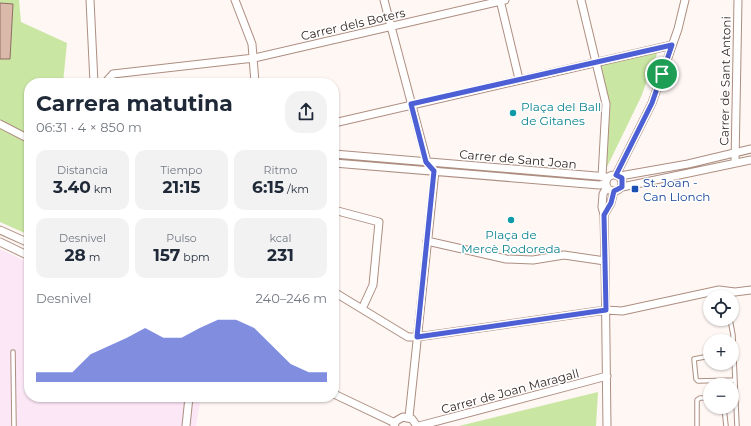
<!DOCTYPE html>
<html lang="es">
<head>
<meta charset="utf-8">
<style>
	:root { --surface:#fff; --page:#f2f2f3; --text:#1f2937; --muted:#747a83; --accent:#4d5fd4 }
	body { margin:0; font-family:Montserrat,sans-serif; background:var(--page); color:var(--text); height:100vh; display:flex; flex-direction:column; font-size:15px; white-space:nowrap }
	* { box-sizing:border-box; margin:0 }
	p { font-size:13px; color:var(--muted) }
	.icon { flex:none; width:22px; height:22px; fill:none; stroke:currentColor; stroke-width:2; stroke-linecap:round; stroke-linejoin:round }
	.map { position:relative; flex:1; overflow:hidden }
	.side { position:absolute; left:24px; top:78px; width:315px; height:324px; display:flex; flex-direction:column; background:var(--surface); border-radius:16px; box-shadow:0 1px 3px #0004 }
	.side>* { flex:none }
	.tools { position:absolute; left:703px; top:290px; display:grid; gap:8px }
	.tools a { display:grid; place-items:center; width:36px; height:36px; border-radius:50%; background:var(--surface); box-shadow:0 1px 3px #0004; font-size:20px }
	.pin { position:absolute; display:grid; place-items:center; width:34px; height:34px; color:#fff; margin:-17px; border:2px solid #fff; border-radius:50%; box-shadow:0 1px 4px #0007 }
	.round { display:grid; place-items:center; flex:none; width:42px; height:42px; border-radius:16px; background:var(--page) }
	.overview { display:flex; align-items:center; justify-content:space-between; height:68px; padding:0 12px }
	h1 { font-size:22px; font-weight:700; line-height:30px }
	.figures { display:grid; grid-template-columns:repeat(3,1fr); gap:6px; height:68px; padding:4px 12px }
	.figures div { display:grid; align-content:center; border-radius:10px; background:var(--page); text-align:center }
	.figures b { font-size:17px; font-weight:700 }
	.figures small { font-size:11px; font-weight:400 }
	.figures p { font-size:11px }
	.chart { height:112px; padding:8px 12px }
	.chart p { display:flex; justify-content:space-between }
	.chart svg { width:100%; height:72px; margin-top:4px; fill:var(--accent); opacity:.7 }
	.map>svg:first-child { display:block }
</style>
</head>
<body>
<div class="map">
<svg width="751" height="426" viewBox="0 0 751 426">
	<rect width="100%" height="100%" fill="#fef7f4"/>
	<path fill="#fce7f7" d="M 0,249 L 29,263 L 29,397 L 201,397 L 196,426 L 0,426 Z"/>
	<path fill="#cae6a3" d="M 0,0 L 19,0 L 21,22 L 67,43 L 63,83 L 29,83 L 29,235 L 0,222 Z
		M 658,51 L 641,97 L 606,169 L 609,105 L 599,64 Z
		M 598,392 L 596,426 L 459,426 Z"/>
	<path fill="#dab8aa" stroke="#8e6f63" d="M 0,3 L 13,4 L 10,59 L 0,59 Z"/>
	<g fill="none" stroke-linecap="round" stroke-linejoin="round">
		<g stroke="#ae8e81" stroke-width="5.5">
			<path id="lane" d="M 730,319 L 733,335 L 737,426
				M 13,352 L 14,426
				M 710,356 L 694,359 L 696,379 L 698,381 L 735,380
				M 724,407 L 726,426
				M 697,426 L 697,400 L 700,398 L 710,398"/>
		</g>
		<g stroke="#ae8e81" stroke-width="9">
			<path id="street" d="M 90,0 L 94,83
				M 235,0 L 252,44 L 255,83
				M 384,0 L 427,162 L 435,171 L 409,417
				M 500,0 L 519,79
				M 581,0 L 606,104 L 602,177
				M 105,83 L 113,74 L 254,58 L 505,0
				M 334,123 L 672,45
				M 0,124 L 29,139
				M 334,154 L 608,177
				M 334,163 L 599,185 L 606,184
				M 735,163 L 738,0
				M606 183a8 8 0 1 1 16 0a8 8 0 1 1-16 0Z
				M 616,175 L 652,103 L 678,29 L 685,0
				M 620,176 L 688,164 L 751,149
				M 607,187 L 603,194 L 602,207 L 604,215 L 605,261 L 607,426
				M 622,187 L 751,160
				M 334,210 L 379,222 L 373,285 L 362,309
				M 604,215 L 611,203 L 614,191
				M 0,230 L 29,243
				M 427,241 L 506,259 L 533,260 L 564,255 L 605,261
				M 0,242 L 29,256
				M 334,292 L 408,337 L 417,337 L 606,310 L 622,311 L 719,290 L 735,292 L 751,290
				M 334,394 L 395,423
				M 186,426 L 189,397
				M 394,426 L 396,421 L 403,417 L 412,419 L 417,426
				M 419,426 L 607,376"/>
		</g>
		<use href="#lane" stroke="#fff" stroke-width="3.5"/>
		<use href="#street" stroke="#fff" stroke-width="7"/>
	</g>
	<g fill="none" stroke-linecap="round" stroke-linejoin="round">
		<g stroke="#fff" stroke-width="8">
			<path id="route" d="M 672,45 L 652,103 L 616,175 L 622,178 L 622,187 L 614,191 L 611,203 L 604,215 L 606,310 L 417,337 L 434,171 L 426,162 L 411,104 Z"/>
		</g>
		<use href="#route" stroke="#4d5fd4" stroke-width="5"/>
	</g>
	<g fill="#0f9aa8" stroke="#fff" stroke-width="1.5">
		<circle cx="513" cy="113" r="4"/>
		<circle cx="511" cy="220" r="4"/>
	</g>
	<rect fill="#1a4fb4" stroke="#fff" stroke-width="1.5" x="631" y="185" width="8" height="8" rx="2"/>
	<g text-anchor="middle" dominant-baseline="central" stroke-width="3" stroke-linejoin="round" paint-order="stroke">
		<g font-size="12" fill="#332621" stroke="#fff">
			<text transform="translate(353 24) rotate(-13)">Carrer dels Boters</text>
			<text transform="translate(725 81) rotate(-89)">Carrer de Sant Antoni</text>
			<text transform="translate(518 159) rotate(5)">Carrer de Sant Joan</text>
			<text transform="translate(510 391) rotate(-15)">Carrer de Joan Maragall</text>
		</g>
		<g font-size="12" fill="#0d838f" stroke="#fff" text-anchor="start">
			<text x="521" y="106">Plaça del Ball<tspan x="521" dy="14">de Gitanes</tspan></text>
			<text x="511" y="234" text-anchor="middle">Plaça de<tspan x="511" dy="14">Mercè Rodoreda</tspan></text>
		</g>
		<g font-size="12" fill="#164399" stroke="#fff" text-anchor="start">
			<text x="643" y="182">St. Joan -<tspan x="643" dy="14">Can Llonch</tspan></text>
		</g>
	</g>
</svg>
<div class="tools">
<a><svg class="icon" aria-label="locate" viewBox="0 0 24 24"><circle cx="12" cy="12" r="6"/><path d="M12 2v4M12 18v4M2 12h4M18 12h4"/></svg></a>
<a>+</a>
<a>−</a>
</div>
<div class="pin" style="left:662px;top:74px;background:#1e9e55"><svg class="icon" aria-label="arrive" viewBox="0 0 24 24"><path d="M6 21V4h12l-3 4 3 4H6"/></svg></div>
<section class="side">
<div class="overview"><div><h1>Carrera matutina</h1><p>06:31 · 4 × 850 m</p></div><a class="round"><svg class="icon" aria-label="share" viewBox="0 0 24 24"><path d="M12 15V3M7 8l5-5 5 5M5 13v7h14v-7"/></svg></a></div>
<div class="figures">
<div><p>Distancia</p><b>3.40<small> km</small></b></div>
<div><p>Tiempo</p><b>21:15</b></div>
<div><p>Ritmo</p><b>6:15<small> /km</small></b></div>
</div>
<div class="figures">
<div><p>Desnivel</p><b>28<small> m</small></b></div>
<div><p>Pulso</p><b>157<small> bpm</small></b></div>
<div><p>kcal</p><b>231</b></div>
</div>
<div class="chart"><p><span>Desnivel</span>240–246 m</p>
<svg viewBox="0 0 160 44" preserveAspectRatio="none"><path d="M0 44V38L10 38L20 38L30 27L40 22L50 17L60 11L70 17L80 17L90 11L100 6L110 6L120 11L130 22L140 33L150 38L160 38V44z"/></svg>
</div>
</section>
</div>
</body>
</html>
